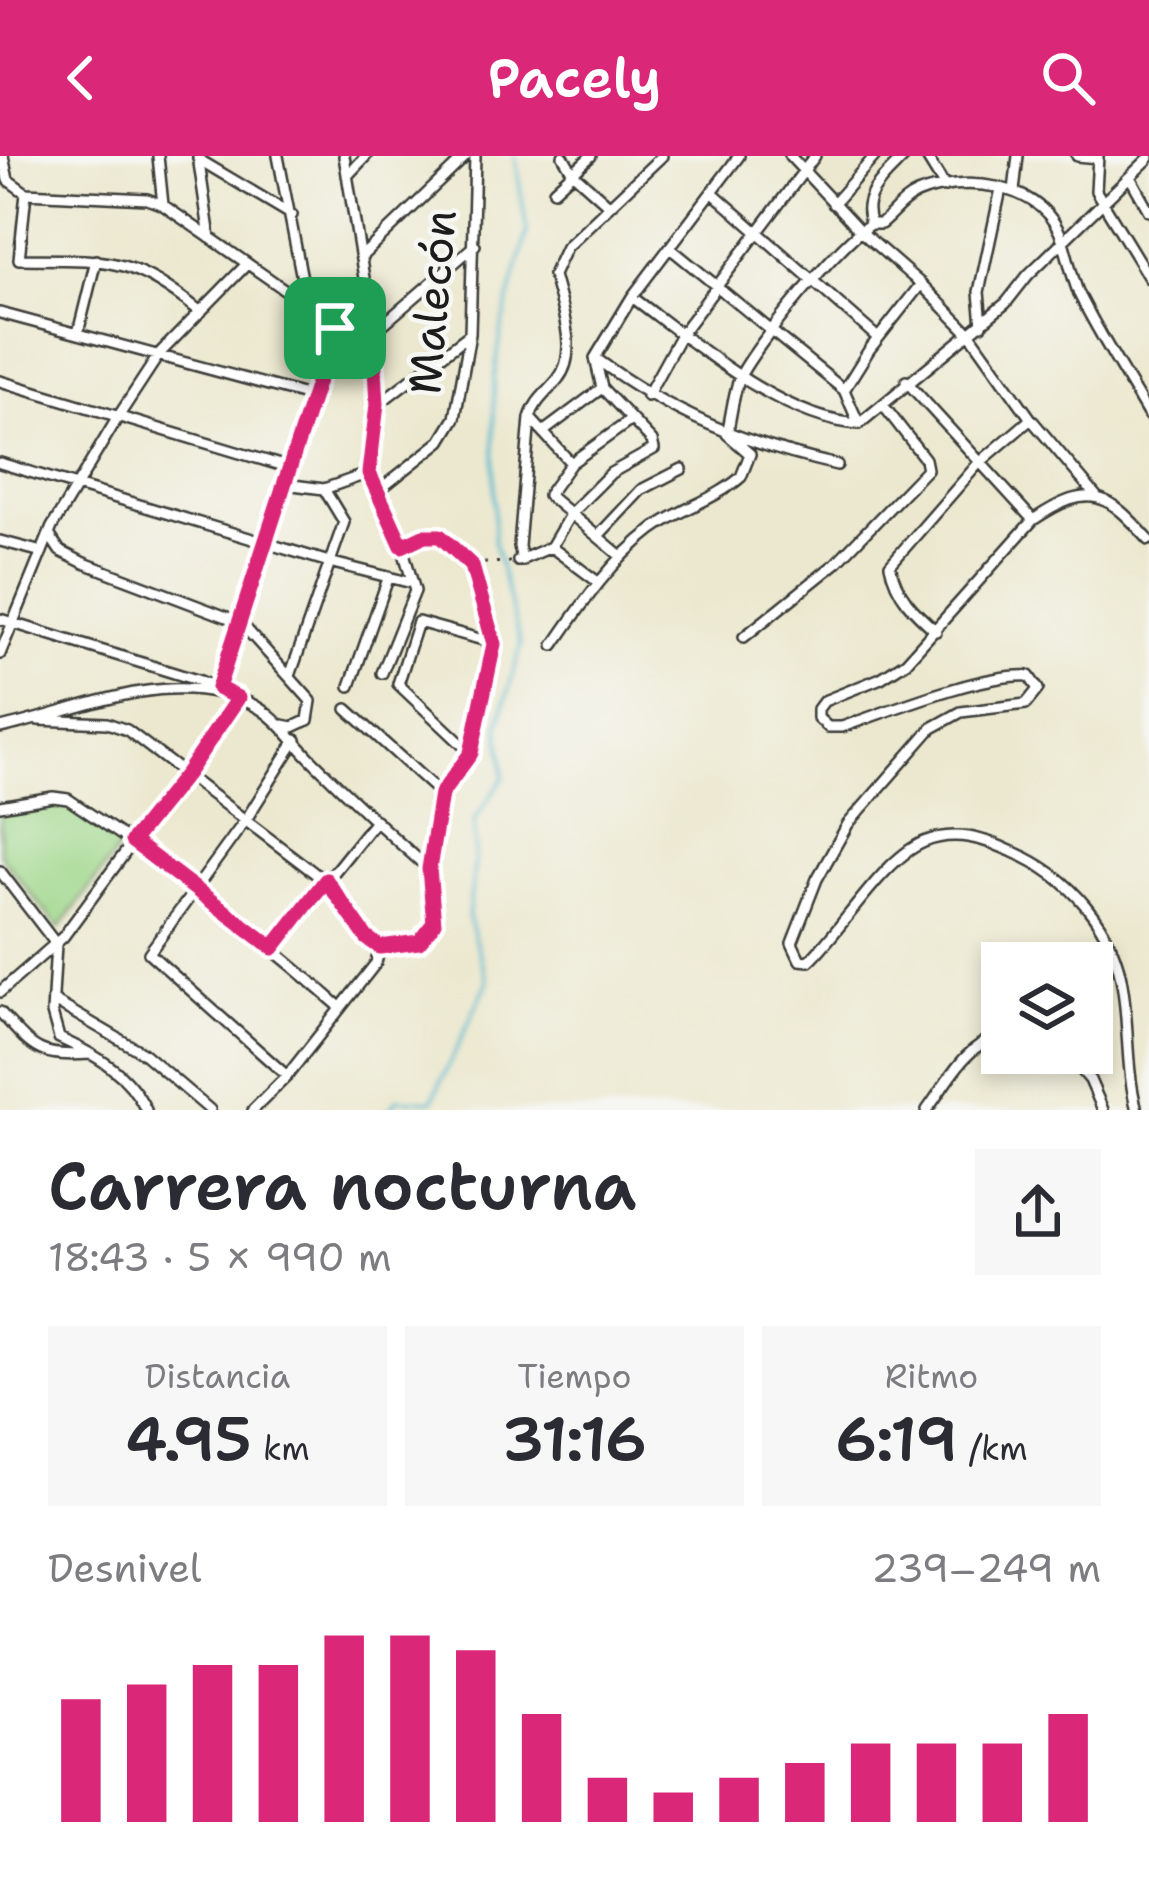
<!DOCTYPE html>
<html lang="es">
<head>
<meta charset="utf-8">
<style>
	:root { --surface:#fff; --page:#f7f7f7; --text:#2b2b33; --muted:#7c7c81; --accent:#db2777 }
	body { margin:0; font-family:"Shantell Sans",sans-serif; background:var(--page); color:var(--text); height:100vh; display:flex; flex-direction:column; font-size:45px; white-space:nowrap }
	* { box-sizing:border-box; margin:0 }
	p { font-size:39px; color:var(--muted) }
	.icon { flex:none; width:66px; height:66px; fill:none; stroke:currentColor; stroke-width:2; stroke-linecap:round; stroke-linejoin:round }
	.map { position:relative; height:954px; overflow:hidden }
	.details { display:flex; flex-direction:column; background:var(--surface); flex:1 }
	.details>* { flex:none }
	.controls { position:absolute; left:981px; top:786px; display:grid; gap:24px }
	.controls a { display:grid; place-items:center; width:132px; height:132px; border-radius:0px; background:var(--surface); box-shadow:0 6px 18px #0003; font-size:60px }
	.pin { position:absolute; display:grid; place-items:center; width:102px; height:102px; color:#fff; margin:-51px; border-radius:24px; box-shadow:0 6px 18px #0006 }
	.round { display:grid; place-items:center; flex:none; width:126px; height:126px; border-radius:0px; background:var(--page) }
	.headline { display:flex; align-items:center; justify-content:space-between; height:204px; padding:0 48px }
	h1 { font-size:66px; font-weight:600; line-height:90px }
	.stats { display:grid; grid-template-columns:repeat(3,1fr); gap:18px; height:204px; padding:12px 48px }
	.stats div { display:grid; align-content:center; border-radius:0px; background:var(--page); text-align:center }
	.stats b { font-size:60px; font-weight:600 }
	.stats small { font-size:33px; font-weight:400 }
	.stats p { font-size:33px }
	.chart { height:336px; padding:24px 48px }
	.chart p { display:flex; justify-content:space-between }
	.chart svg { width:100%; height:216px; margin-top:12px; stroke:var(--accent); stroke-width:6 }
	header { display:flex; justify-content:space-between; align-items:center; height:156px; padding:0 48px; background:var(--accent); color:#fff; font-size:54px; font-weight:600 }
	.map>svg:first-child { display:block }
</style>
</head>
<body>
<header><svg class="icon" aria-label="back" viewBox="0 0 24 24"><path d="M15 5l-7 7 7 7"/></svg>Pacely<svg class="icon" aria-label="search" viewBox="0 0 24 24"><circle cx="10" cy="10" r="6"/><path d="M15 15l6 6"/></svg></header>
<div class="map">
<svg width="1149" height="954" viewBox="0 0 1149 954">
	<rect width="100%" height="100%" fill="#f6f6f2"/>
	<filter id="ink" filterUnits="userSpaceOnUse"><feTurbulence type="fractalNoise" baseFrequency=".00833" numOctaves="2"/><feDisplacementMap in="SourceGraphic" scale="24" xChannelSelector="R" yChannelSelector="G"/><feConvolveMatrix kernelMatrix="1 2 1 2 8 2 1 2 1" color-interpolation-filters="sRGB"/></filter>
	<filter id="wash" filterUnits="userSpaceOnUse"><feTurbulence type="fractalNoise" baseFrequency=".004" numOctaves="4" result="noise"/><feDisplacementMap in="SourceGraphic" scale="48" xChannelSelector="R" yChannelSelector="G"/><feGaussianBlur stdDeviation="2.7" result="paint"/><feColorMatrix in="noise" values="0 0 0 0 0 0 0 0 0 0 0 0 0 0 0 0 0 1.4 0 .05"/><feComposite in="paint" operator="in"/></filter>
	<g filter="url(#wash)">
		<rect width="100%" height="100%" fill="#ece8cf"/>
		<path fill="#9ed789" stroke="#5d7a52" stroke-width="3" d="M 66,648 L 125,685 L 59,773 L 0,699 L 0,655 Z"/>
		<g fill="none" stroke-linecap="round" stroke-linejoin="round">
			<path stroke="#51b7cf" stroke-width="3" d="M 389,954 L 397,943 L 432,945 L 488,825 L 468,762 L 475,704 L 474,665 L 504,621 L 499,568 L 521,489 L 494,387 L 494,224 L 502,172 L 527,75 L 515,0"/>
		</g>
	</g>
	<g filter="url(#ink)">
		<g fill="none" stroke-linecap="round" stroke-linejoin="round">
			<g stroke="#3b3b37" stroke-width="14">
				<path id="minor" d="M 3,0 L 8,24 L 26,37
					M 158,0 L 163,49
					M 198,0 L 210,82
					M 278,0 L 307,148
					M 344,0 L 373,177 L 377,249 L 369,317 L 402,390 L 415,435 L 382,517
					M 563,0 L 573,17 L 609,49
					M 790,0 L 859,74 L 921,128 L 971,179 L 1031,263 L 1096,340
					M 905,0 C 887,19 858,40 871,68 L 881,68 C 894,58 901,45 917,38 C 963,19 1035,26 1059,75 C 1068,95 1070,118 1079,138 C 1100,180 1126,220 1149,260
					M 926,0 L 945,31
					M 1077,0 L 1098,2
					M 1098,0 L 1096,35 L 1149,122
					M 198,3 L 292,59
					M 347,20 L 366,0
					M 1130,21 L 1149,55
					M 554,34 L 591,0
					M 1014,35 L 1018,0
					M 712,36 L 878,182
					M 26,37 L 147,43 L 163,49 L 307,149 L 355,192 L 369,188 L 373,177 L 475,89
					M 26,37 L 19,103 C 109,104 127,98 201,156
					M 833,48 L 875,0
					M 670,92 L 844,234 L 859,268
					M 361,101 L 466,0
					M 632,141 C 693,186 782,264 859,268
					M 0,157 L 313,241
					M 982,169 L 979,136 L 1001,33
					M 78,177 L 96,104
					M 595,202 C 672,258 744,288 837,309
					M 0,225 L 290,312
					M 906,225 L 1033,364
					M 844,234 L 869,194 L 921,128
					M 647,240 L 681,178 L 815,0
					M 377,249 L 470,178
					M 530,262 L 571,307 L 548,339 L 622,401
					M 859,268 L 1006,147 L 1028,119 L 1149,2
					M 543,276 L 602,232
					M 0,307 L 329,406 L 412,427
					M 571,307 L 631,264
					M 285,328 L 324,333 L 369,317
					M 378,335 L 441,285 L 455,262 L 470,178 L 475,0
					M 50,380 L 60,395 L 84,407 L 240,466 L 311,545 L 308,564 L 293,571 L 283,569
					M 598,380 L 641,334 L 682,313
					M 0,385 L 42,396
					M 551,391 L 598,426
					M 518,405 L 551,391 L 571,357 L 611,317 L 654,293 L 652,285 L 602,232 L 595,202 L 632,141 L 739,0
					M 522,405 L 519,390 L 530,262 C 535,244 547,237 558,223 C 580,196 560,149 553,119 L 566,91 L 662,0
					M 0,463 L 200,525 L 239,542 L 63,781 L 0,836
					M 936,475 C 914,456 896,439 890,409 L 978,308 L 1031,263
					M 744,481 L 835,408 L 927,313 L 925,303 L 883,249
					M 554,489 C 583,447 611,405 652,374 C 679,353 715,344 741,321 L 750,298 L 727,278 C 731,261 733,240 739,223 C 751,194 844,81 871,68
					M 0,498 L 52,371 L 118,261 L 160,197 L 246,109
					M 290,520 L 344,366 L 324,333
					M 350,530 L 389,420
					M 218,532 L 335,172
					M 234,541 C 272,552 286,578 312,604 C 350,642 389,678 429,713
					M 347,553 L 441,638
					M 38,564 L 107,567 L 127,574 L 325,725 L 367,782 L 380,791
					M 0,572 C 68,558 146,520 218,537
					M 471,597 L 494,487
					M 0,650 L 53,641 L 68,643 C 164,706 254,775 340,851
					M 0,715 L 56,788 L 52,857 L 59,882 C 96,899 128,916 146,954
					M 380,791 L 419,786 L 434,767 L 429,713 L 441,638 L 471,597 L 398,528 L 418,466 L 494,487 L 472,410 L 440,380 L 423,380 L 402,390
					M 273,792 L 376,664
					M 54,845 L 143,897 L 210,954
					M 0,856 C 35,895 38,901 91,898
					M 1067,897 L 1090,924 L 1103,954
					M 287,920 L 149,797 L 247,662 L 296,584
					M 253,954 L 287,920 L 376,807 L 380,791
					M 927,954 C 948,925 966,888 1002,878
					M 1137,954 C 1126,915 1129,874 1123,834 C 1115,772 1070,720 1013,696 C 985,683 955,673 924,686 C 883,703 842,774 809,805 L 800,804 L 792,787 L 817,723 L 848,668 L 932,572 L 961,556 L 1026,548 L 1038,533 L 1029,520 C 982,517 889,555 842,571 L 828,571 L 818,562 L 818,553 L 824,545 L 881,522 L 906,506 L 1033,364 C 1091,325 1107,337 1149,384"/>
			</g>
			<path stroke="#3b3b37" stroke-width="3" stroke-dasharray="3 9" stroke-linecap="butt" d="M 484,407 L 510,406"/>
			<use href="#minor" stroke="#fff" stroke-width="9"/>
		</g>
	</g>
	<g fill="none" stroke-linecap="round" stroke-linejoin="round" filter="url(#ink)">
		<g stroke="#fff" stroke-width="24">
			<path id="route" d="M 335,172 L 355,192 L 369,188 L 373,177 L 377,248 L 369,317 L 402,390 L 423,380 L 440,380 L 472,410 L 494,488 L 471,597 L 441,638 L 429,713 L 434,767 L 419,786 L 380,791 L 367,782 L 326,724 L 273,792 L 132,685 L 187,617 L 238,542 L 218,532 Z"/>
		</g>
		<use href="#route" stroke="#db2777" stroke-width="15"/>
	</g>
	<g text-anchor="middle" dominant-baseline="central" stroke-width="9" stroke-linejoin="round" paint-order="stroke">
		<g font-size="45" fill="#1c1c1c" stroke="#f6f6f2">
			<text transform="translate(432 146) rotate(-85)">Malecón</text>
		</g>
	</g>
</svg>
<div class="controls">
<a><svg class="icon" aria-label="layers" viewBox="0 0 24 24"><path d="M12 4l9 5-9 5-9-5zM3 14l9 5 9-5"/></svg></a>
</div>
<div class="pin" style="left:335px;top:172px;background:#1e9e55"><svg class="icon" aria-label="arrive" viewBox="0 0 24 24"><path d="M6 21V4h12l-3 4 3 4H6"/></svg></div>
</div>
<section class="details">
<div class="headline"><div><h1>Carrera nocturna</h1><p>18:43 · 5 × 990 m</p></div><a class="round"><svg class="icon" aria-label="share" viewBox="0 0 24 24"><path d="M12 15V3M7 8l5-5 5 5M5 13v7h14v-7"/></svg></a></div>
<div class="stats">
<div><p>Distancia</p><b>4.95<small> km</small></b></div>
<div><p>Tiempo</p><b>31:16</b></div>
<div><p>Ritmo</p><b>6:19<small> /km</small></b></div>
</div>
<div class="chart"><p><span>Desnivel</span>239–249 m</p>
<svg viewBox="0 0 160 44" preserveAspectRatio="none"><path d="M5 44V19M15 44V16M25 44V12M35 44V12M45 44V6M55 44V6M65 44V9M75 44V22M85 44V35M95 44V38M105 44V35M115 44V32M125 44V28M135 44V28M145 44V28M155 44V22"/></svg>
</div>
</section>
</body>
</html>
